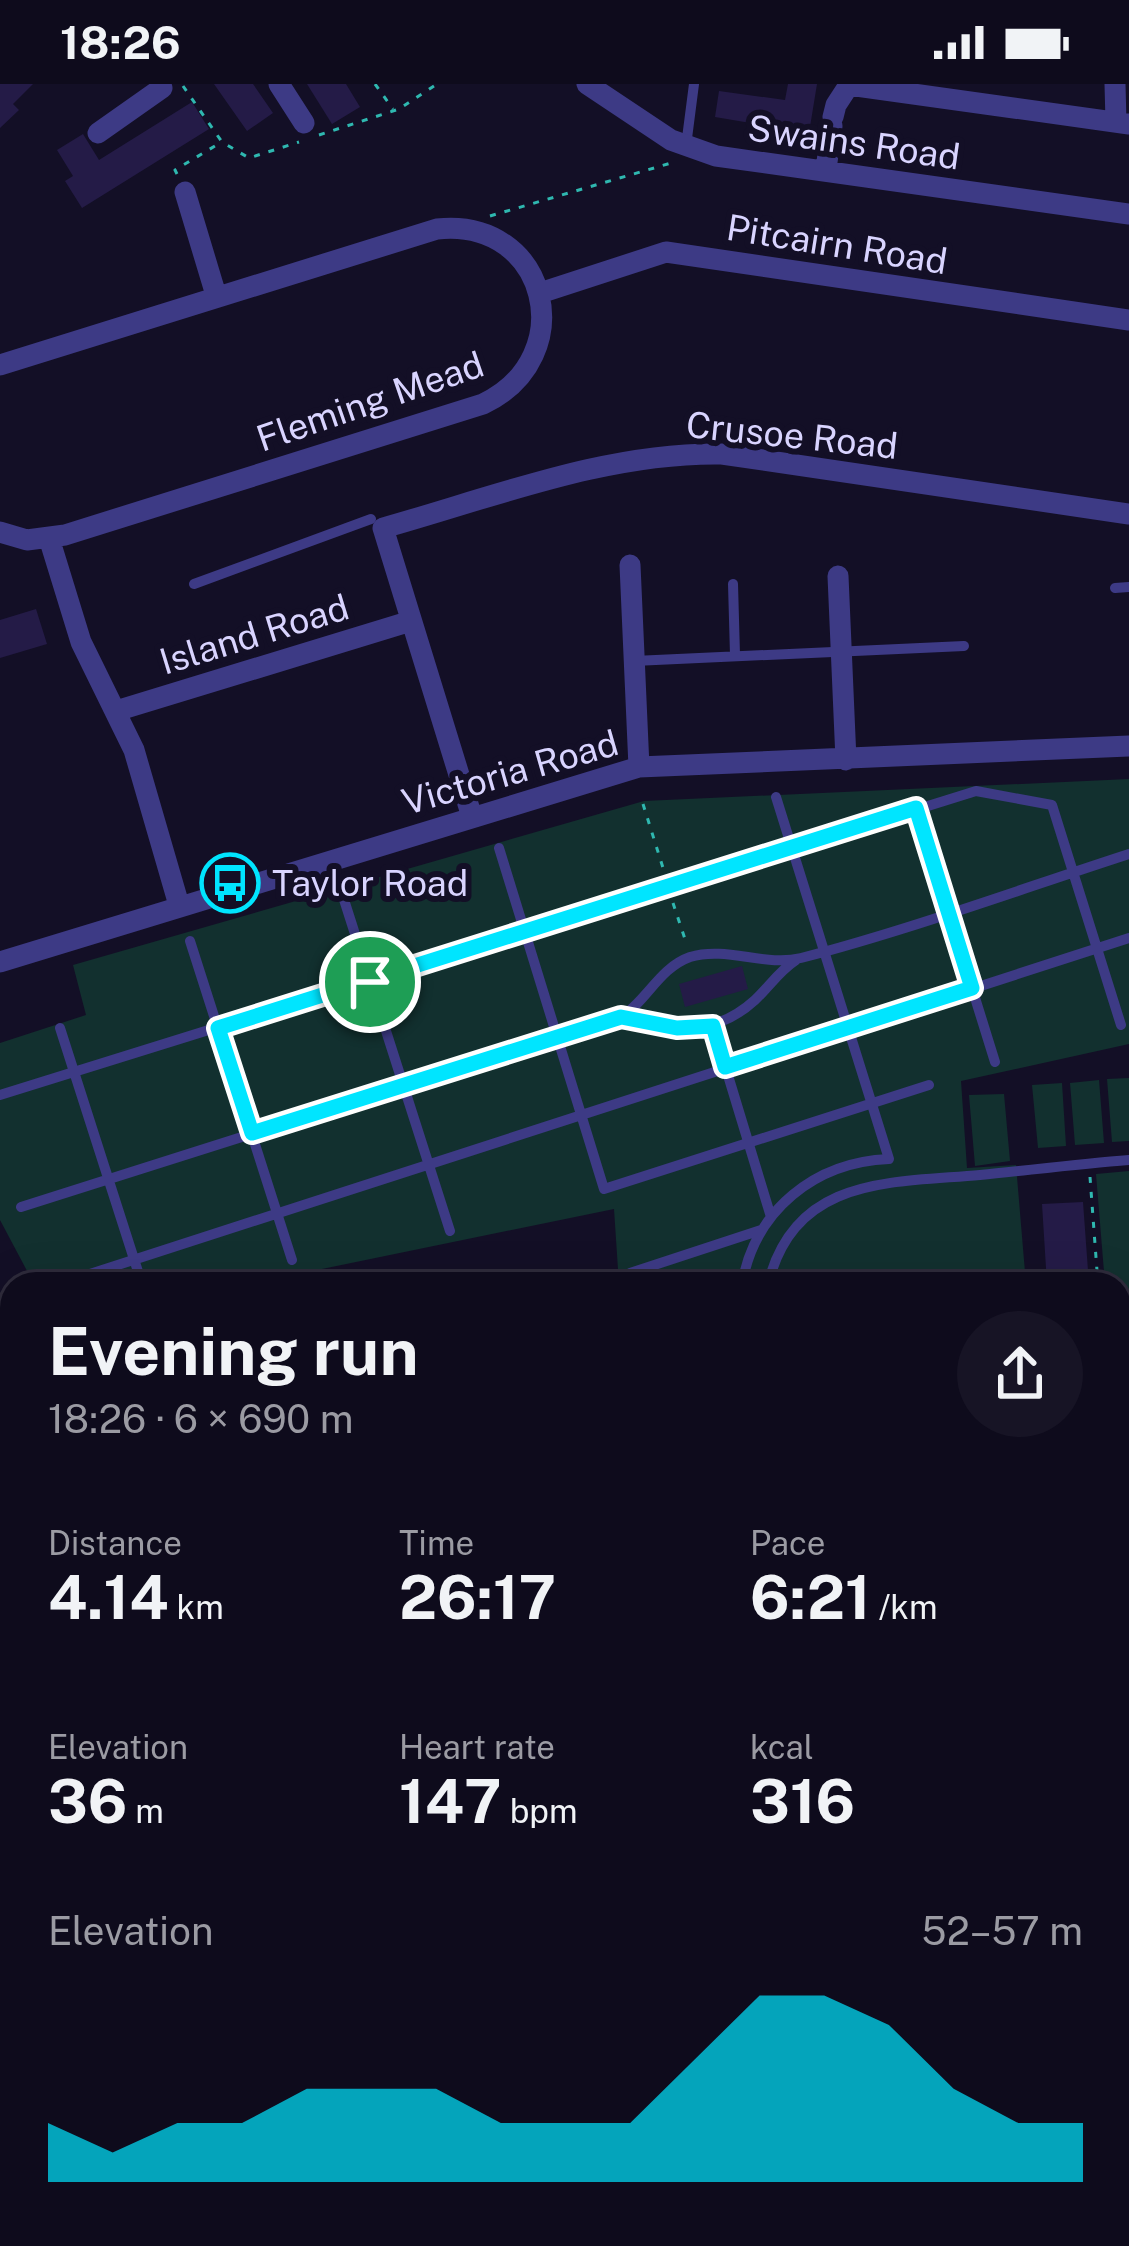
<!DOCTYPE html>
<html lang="en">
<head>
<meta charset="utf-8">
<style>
	:root { --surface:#0e0b1c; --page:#171425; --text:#f1f3f6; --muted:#9b9ba3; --line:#2e2b3b; --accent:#00e5ff }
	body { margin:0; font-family:"Public Sans",sans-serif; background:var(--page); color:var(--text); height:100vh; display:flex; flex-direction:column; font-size:45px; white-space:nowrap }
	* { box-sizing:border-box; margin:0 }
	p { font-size:39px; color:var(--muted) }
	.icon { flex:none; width:66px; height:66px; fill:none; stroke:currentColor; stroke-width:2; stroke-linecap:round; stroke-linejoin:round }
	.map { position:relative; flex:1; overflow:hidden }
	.side { position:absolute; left:0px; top:1188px; width:1131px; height:975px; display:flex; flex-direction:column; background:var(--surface); border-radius:36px 36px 0 0; box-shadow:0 12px 48px #0002,0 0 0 3px var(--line) }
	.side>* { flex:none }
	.pin { position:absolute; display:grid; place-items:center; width:102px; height:102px; color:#fff; margin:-51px; border:6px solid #fff; border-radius:50%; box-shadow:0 3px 12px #0007 }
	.round { display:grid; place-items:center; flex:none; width:126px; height:126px; border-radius:63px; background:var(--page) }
	.summary { display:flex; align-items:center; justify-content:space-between; height:204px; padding:0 48px }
	h1 { font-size:66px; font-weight:700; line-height:90px }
	.figures { display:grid; grid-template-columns:repeat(3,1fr); gap:18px; height:204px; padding:12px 48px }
	.figures div { display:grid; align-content:center }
	.figures b { font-size:60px; font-weight:700 }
	.figures small { font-size:33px; font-weight:400 }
	.figures p { font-size:33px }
	.chart { height:336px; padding:24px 48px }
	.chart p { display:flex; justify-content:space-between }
	.chart svg { width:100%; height:216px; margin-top:12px; fill:var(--accent); opacity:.7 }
	.status { display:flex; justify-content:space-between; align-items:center; height:84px; padding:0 60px; background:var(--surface); direction:ltr }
	.status svg { height:33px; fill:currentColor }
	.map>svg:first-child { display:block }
</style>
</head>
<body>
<div class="status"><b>18:26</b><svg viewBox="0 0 49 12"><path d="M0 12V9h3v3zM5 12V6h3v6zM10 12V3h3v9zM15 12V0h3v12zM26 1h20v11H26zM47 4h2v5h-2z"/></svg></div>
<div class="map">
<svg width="1129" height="2162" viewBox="0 0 1129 2162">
	<rect width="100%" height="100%" fill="#130f26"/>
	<path fill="#12302f" d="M 1129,695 L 1129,960 L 961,997 L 967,1084 L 1016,1081 L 1026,1200 L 619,1200 L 614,1125 L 249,1200 L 34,1200 L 0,1136 L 0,959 L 86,931 L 73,881 L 644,717 Z
		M 1129,994 L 1129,1057 L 1112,1058 L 1107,995 Z
		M 1099,996 L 1104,1059 L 1075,1061 L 1070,999 Z
		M 1062,999 L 1066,1062 L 1038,1064 L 1032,1001 Z
		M 1004,1010 L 1010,1077 L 975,1082 L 969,1011 Z
		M 1129,1087 L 1129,1225 L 1119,1225 L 1119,1200 L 1105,1200 L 1096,1090 Z
		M 12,1976 L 12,2054 L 0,2069 L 0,1978 Z
		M 519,2151 L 912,2151 L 940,2162 L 496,2162 Z"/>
	<path fill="#241b47" d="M 0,0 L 33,0 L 13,20 L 19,26 L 0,44 Z
		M 214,0 L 253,0 L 273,29 L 247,47 Z
		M 307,0 L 346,0 L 360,23 L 332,40 Z
		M 788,0 L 817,0 L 809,49 L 715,33 L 719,7 L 785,16 Z
		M 192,18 L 209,45 L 82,124 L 65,97 L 73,92 L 57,66 L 83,50 L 99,76 Z
		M 36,525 L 47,560 L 0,574 L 0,536 Z
		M 742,882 L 748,905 L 685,923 L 679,900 Z
		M 1083,1118 L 1089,1200 L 1047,1200 L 1042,1120 Z"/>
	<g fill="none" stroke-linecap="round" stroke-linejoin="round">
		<path stroke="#2fb8b0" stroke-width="3" stroke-dasharray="6 9" stroke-linecap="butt" d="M 375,0 L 393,25
			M 183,2 L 222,58 L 249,74 L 299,58
			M 319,51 L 399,25 L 437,0
			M 177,90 L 175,86 L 220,59
			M 490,132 L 671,79
			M 643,720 L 664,787
			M 673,819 L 687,861
			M 1090,1093 L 1098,1200"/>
		<path stroke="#3d3a85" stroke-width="10" d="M 686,62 L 694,0
			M 194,500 L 371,435
			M 733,500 L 735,571
			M 1115,504 L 1129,503
			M 634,577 L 964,562
			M 916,724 L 995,978
			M 499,764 L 604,1105 L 929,1001
			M 331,775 L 450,1147
			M 190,857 L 292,1176
			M 621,933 C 673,942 710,957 755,916 C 769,903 779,887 796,876
			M 713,942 L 771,1133
			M 60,944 L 142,1200
			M 0,1011 L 976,707 L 1052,721 L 1121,941
			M 21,1123 L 621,933 C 647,917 659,884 690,873 C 727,862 765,883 801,874 C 912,845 1021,805 1129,770
			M 630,1189 L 761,1146
			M 59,1200 L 1129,854
			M 742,1200 C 755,1126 815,1078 889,1075 L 776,713
			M 768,1200 C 795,1092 890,1099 980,1091 C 1030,1086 1079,1080 1129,1076
			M 1119,1332 L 1129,1332
			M 0,1405 L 12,1438
			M 1119,1627 L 1129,1624
			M 1119,1684 L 1129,1685
			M 1119,2144 L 1129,2143
			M 68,2151 L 72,2162
			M 1014,2162 L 1080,2151"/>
		<path stroke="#3d3a85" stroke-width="21" d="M 279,0 L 304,39
			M 587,0 L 671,56 L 716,72 L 1129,130
			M 1115,0 L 1116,38
			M 833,33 L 836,21 L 849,1 L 1129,40
			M 98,49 L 162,4 L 160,0
			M 826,85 L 832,42
			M 185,108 L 216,211
			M 540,209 L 666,168 L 1129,236
			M 0,281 L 437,145 C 548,133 582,273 483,320 L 65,451 L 27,456 L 0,448
			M 49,454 L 81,558 L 134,666 L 179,821
			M 630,481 L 639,683
			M 838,492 L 846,676
			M 116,627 L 411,537
			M 472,733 L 383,444 C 494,413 607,368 722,370 L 1129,430
			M 0,878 L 639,683 L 1129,662
			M 0,1328 L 12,1330
			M 0,1571 L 5,1568
			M 0,1744 L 12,1737
			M 0,1794 L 12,1828
			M 1119,1844 L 1129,1843
			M 0,2141 L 5,2162
			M 213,2151 L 217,2162"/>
		<path stroke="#3d3a85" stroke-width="24" d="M 1119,2016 L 1129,2017
			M 0,2104 L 12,2103"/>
	</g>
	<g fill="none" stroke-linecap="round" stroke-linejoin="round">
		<g stroke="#fff" stroke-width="24">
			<path id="route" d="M 916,724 L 972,904 L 725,983 L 713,942 L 677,944 L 621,933 L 252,1049 L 218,944 Z"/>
		</g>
		<use href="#route" stroke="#00e5ff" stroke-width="15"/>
	</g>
	<defs>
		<g id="bus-ring" transform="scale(3)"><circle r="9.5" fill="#130f26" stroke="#00e5ff" stroke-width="1.5"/><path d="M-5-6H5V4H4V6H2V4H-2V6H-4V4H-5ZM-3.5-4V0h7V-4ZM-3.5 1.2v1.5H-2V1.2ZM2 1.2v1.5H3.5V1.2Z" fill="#00e5ff"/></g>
	</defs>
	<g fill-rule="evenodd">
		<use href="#bus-ring" x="230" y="799"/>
	</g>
	<g text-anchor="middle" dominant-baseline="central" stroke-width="12" stroke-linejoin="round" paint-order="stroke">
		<g font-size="36" fill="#d9d4ff" stroke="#130f26">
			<text transform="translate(854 58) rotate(8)">Swains Road</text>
			<text transform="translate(837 160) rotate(9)">Pitcairn Road</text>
			<text transform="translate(370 317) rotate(-19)">Fleming Mead</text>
			<text transform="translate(792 351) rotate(6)">Crusoe Road</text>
			<text transform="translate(254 550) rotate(-17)">Island Road</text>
			<text transform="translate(510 688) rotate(-16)">Victoria Road</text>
		</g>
		<g font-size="36" fill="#d9d4ff" stroke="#130f26" text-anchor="start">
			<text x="272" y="799">Taylor Road</text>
		</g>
	</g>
</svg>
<div class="pin" style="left:370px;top:898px;background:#1e9e55"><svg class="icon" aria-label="arrive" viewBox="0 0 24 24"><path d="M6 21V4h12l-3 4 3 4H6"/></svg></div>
<section class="side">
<div class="summary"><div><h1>Evening run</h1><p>18:26 · 6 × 690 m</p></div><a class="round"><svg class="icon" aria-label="share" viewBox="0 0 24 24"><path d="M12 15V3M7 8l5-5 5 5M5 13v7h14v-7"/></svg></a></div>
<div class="figures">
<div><p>Distance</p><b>4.14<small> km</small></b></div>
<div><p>Time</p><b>26:17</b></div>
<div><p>Pace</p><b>6:21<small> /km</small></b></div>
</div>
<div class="figures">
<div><p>Elevation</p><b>36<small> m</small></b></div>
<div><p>Heart rate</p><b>147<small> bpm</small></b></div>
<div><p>kcal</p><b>316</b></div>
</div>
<div class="chart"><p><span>Elevation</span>52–57 m</p>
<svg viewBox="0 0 160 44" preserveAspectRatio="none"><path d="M0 44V32L10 38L20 32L30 32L40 25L50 25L60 25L70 32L80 32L90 32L100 19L110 6L120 6L130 12L140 25L150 32L160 32V44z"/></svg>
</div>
</section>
</div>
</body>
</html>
